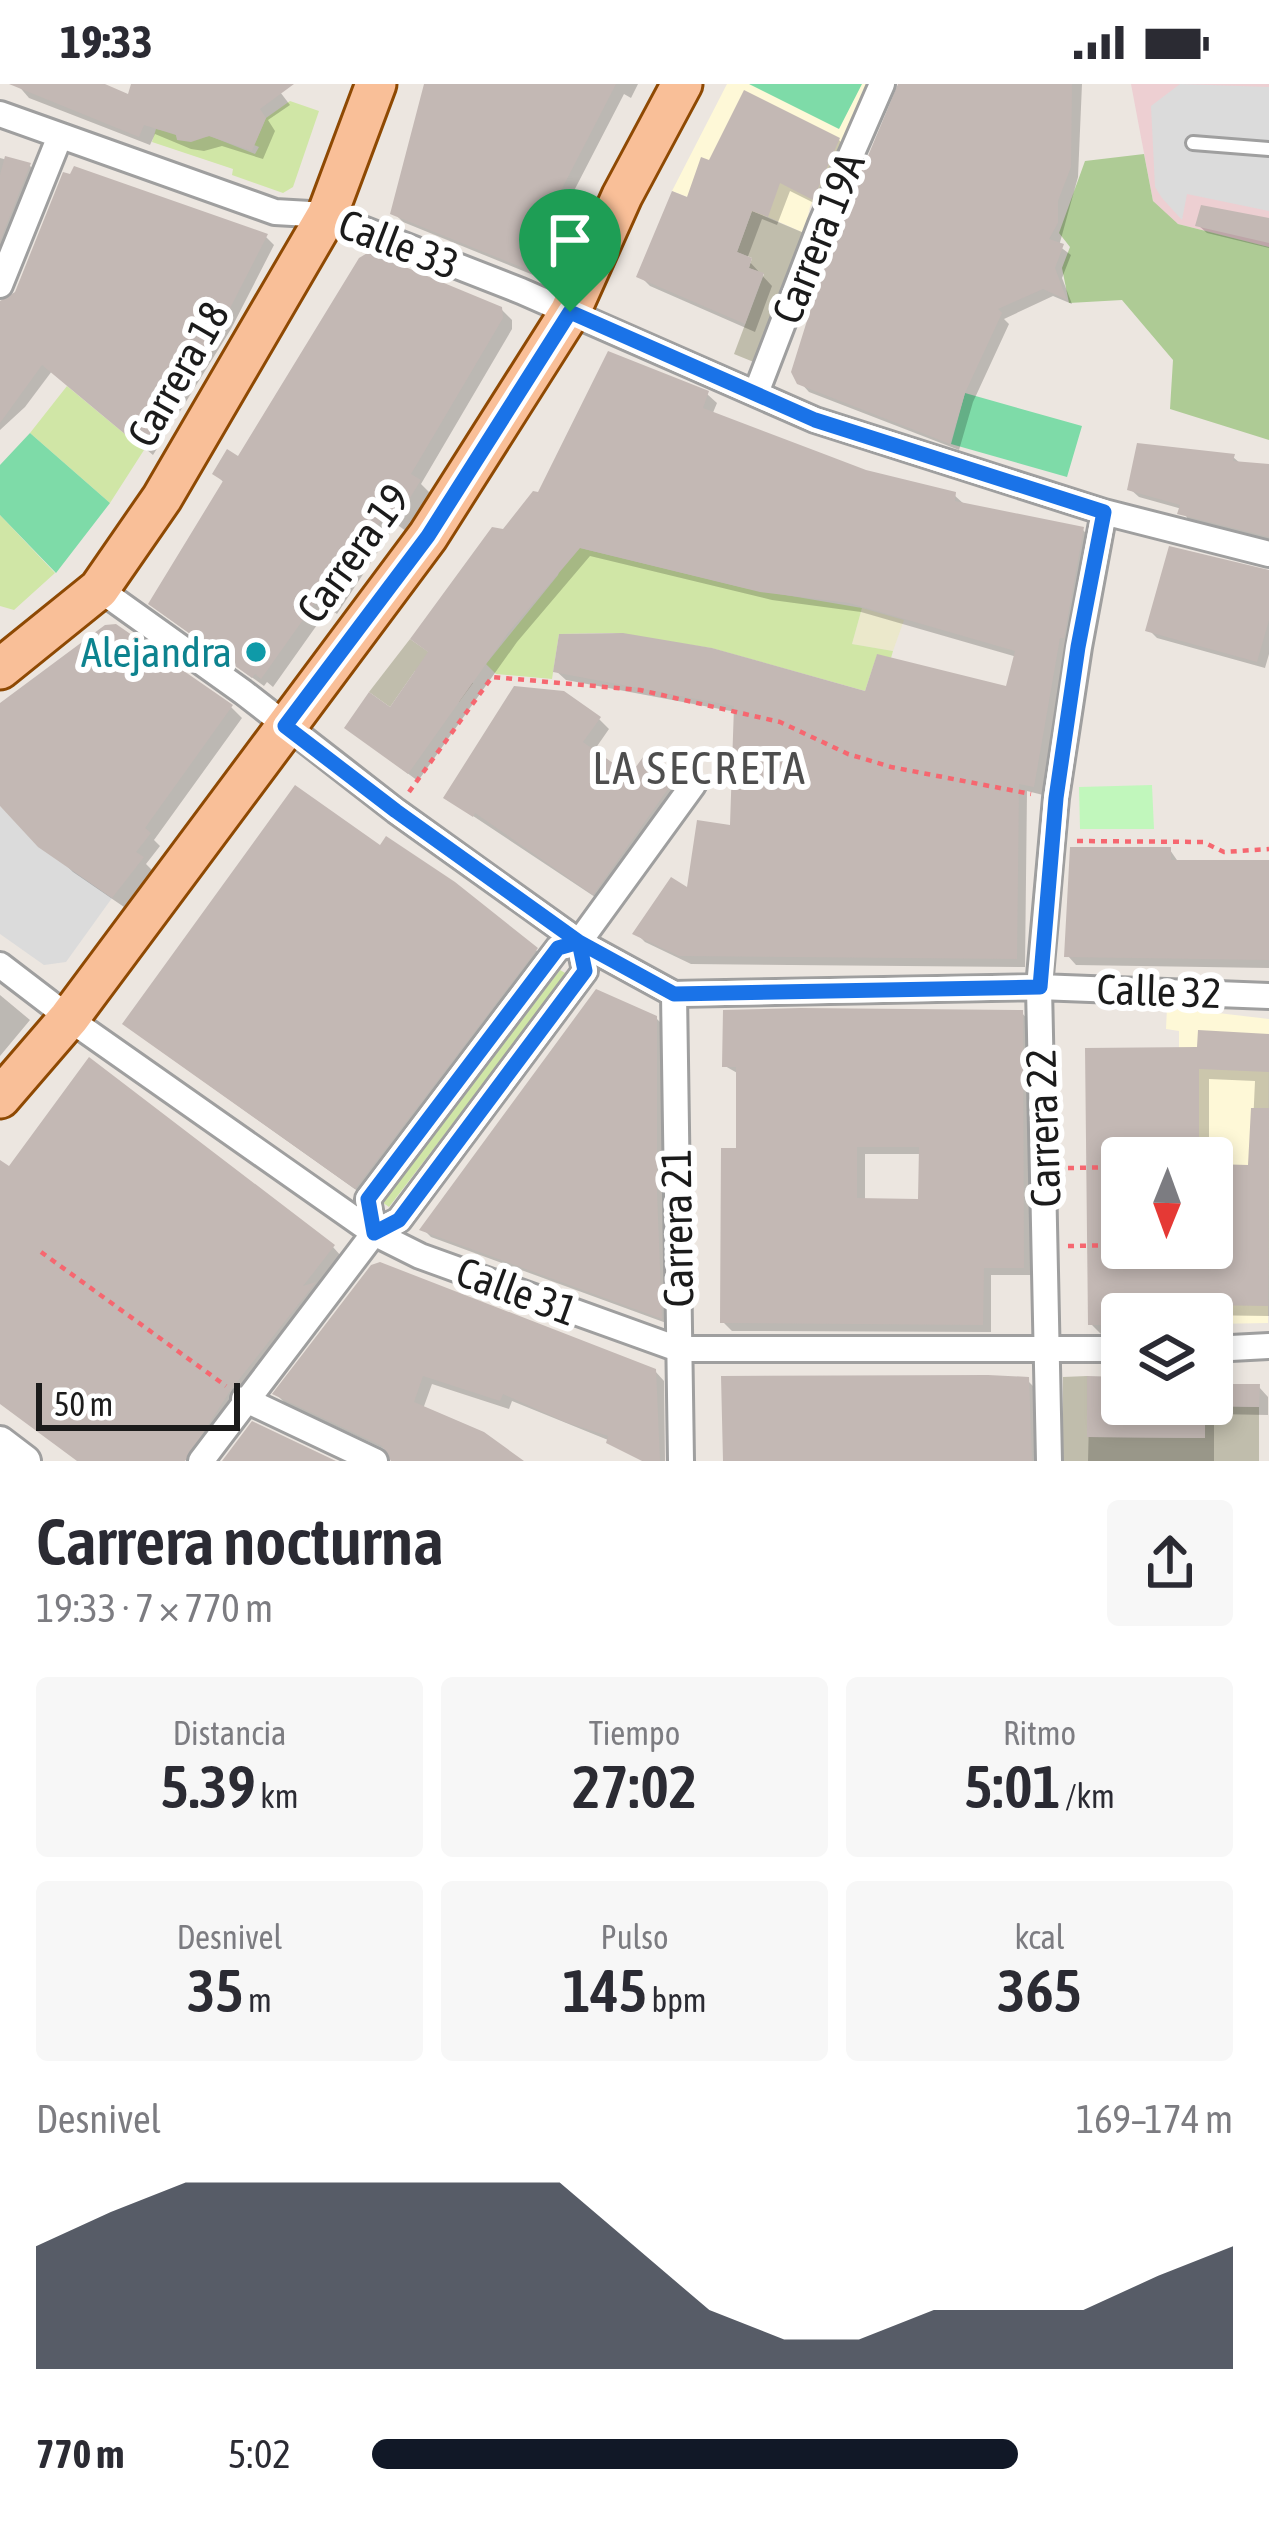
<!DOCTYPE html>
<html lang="es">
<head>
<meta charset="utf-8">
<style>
	:root { --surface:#fff; --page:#f7f7f7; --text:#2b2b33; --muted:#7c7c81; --accent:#111827 }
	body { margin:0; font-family:"Asap Condensed",sans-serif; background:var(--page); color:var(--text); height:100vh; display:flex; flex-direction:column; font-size:45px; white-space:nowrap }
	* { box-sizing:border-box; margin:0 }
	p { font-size:39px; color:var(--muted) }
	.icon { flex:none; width:66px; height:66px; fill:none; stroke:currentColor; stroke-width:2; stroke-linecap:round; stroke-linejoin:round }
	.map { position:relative; height:1377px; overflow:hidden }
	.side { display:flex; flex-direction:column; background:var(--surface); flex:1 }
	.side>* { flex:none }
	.needle { width:78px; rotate:181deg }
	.controls { position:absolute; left:1101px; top:1053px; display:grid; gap:24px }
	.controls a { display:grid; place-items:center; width:132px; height:132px; border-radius:12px; background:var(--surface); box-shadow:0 6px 18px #0003; font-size:60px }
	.scale { position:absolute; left:36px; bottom:30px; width:204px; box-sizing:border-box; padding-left:12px; border:6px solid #1b1b1b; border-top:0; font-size:33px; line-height:42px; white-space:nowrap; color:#1b1b1b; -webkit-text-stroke:9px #fff; paint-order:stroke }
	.pin { position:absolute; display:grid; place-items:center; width:102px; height:102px; color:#fff; margin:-123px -51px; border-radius:50% 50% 50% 0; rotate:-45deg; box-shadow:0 0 12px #0007 }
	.pin .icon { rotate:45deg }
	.round { display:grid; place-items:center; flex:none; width:126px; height:126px; border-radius:12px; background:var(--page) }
	.overview { display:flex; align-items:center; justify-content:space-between; height:204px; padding:0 36px }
	h1 { font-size:66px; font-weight:600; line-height:90px }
	.stats { display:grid; grid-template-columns:repeat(3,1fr); gap:18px; height:204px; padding:12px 36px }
	.stats div { display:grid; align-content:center; border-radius:12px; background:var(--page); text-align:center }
	.stats b { font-size:60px; font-weight:600 }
	.stats small { font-size:33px; font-weight:400 }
	.stats p { font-size:33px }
	.chart { height:336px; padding:24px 36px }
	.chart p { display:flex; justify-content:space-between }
	.chart svg { width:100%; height:216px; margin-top:12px; fill:var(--accent); opacity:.7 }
	ul { padding:0 36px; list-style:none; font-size:39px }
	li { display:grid; grid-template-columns:192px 144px 1fr; align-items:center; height:90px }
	li i { height:30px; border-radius:15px; background:var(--accent) }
	.status { display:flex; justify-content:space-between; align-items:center; height:84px; padding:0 60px; background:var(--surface); direction:ltr }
	.status svg { height:33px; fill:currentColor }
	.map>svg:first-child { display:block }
</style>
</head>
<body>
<div class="status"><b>19:33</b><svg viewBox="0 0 49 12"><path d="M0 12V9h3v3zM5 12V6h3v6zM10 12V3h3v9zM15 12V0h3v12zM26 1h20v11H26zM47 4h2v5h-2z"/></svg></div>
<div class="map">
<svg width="1269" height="1377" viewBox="0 0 1269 1377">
	<rect width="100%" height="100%" fill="#ece6e0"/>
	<path fill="#edcfd2" d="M 1131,0 L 1269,0 L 1269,163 L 1178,140 L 1162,128 L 1153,117 Z"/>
	<path fill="#fef8d7" d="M 727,0 L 870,0 L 810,123 L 804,149 L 768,133 L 716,124 L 672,107 Z
		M 1167,923 L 1269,935 L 1268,1239 L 1212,1240 L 1212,1230 L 1201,1230 L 1201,1164 L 1212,1164 L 1212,1074 L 1199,1074 L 1199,1011 L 1179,1011 L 1179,947 L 1166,945 Z"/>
	<path fill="#c0bdac" d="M 752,127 L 804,149 L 761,281 L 734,270 L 764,190 L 749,184 L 752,174 L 737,168 Z
		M 410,555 L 473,599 L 459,618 L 415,587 L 390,623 L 369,608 Z
		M 1087,1292 L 1088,1353 L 1205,1354 L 1205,1322 L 1259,1323 L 1259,1377 L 1063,1377 L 1063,1293 Z"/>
	<path fill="#ebe8cb" d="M 862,524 L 904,536 L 893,567 L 852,560 Z"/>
	<path fill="#d0e6a6" d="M 290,17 L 319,27 L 293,103 L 283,109 L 232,91 L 233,85 L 152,58 L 156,45 L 175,49 L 178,56 L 210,52 L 255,70 L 259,63 L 254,61 L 266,34 Z
		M 67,302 L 144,366 L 110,419 L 30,349 Z
		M 0,431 L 55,489 L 14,526 L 0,522 Z
		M 568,461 L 745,504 L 862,524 L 852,560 L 893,567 L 891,574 L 877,571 L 865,607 L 711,564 L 612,549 L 559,550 L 552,595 L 496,590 L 486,580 L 558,491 Z
		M 560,886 L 567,890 L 389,1123 L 382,1118 Z"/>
	<path fill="#aecb95" d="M 1144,70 L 1153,117 L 1178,140 L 1269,163 L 1269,356 L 1170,325 L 1173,276 L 1122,216 L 1069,219 L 1062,184 L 1070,163 L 1059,149 L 1085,77 Z"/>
	<path fill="#c1f7bc" d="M 1152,701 L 1154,745 L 1080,745 L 1079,703 Z"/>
	<path fill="#7edba8" d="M 749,0 L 862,0 L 839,45 Z
		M 965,309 L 1082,342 L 1067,393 L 951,360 Z
		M 30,349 L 110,419 L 56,489 L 0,431 L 0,381 Z"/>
	<path fill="#dbdbdb" d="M 1180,0 L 1269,3 L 1269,127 L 1187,110 L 1182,136 L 1162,114 L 1155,103 L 1151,22 Z
		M 0,722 L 38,762 L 112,814 L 66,878 L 44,881 L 0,850 Z"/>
	<path fill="#0003" fill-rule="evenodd" d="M 17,0 L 97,0 L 130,14 L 134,0 L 274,0 L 290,21 L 268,36 L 275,47 L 263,75 L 222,62 L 204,67 L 191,65 L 155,50 L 150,61 L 29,14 Z
		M 429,0 L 638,0 L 631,14 L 624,10 L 562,130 L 574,140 L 548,197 L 403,138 L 394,129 Z
		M 901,0 L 1082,0 L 1078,93 L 1059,162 L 1071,171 L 1062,194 L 1072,220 L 1053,212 L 1004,235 L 1009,240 L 973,318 L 959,366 L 809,308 L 800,298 Z
		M 839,56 L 849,66 L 824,124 L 790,107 L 777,141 L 762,135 L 747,175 L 772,202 L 755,248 L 650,202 L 640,192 L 710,79 Z
		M 0,74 L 30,82 L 38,90 L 0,188 Z
		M 1269,137 L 1269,164 L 1207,149 L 1198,141 Z
		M 266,153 L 274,161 L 231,245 L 153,371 L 52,287 L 25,323 L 0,346 L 0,250 Z
		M 501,225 L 512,236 L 512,245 L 421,400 L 430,409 L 406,447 L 396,440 L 337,530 L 329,524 L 273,603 L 267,598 L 264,602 L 163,530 L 225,400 L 216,390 Z
		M 707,310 L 717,319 L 712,331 L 866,389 L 954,411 L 964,420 L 1083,446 L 1092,456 L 1068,562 L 1043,711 L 1027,707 L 1025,883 L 691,880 L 645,858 L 636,849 L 690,808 L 732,744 L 736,628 L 566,596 L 556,587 L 867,611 L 1009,605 L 1017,573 L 861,528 L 772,516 L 590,472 L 517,558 L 418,697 L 347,644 L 391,627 L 431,570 L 504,448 L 540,412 Z
		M 1233,373 L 1241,380 L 1269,383 L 1269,457 L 1189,437 L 1182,425 L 1139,413 L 1130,405 Z
		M 1269,488 L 1269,570 L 1265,584 L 1157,554 L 1149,546 Z
		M 0,621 L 231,623 L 242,634 L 154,756 L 160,762 L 146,780 L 152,786 L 124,823 L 73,788 L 0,716 Z
		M 599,635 L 609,645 L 593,668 L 631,695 L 676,694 L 686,704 L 604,819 L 446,714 Z
		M 1170,766 L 1179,779 L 1269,778 L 1269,884 L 1076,881 L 1068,872 Z
		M 536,866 L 545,875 L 366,1113 L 136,949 Z
		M 0,911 L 30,936 L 0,972 Z
		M 1022,929 L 1030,938 L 1032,1191 L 991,1191 L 991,1248 L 732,1247 L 723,1238 L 739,1067 L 739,990 L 725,982 ZM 865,1070 L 922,1070 L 921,1118 L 865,1117 Z
		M 656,934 L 665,943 L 664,1118 L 669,1240 L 431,1153 L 423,1145 Z
		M 1269,953 L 1269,1232 L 1122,1230 L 1122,1251 L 1102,1251 L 1091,1240 L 1088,967 L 1200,965 ZM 1209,995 L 1255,997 L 1251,1084 L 1212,1083 L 1212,1164 L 1122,1164 L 1122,1074 L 1209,1074 Z
		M 0,1091 L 333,1163 L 341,1172 L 317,1203 L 323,1209 L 196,1376 L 79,1377 L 0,1319 Z
		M 380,1181 L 655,1287 L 664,1297 L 665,1377 L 648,1377 L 613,1358 L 512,1317 L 509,1325 L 432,1300 L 423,1325 L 521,1377 L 393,1377 L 391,1368 L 285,1319 L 276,1310 Z
		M 1090,1295 L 1122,1296 L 1122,1320 L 1212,1320 L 1212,1303 L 1259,1303 L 1268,1313 L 1268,1331 L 1214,1330 L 1214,1377 L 1088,1377 Z
		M 1027,1296 L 1040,1309 L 1044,1377 L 726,1377 Z"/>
	<path fill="#c3b8b4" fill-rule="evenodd" d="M 9,0 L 105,0 L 128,10 L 131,0 L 294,0 L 260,25 L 266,34 L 252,67 L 209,52 L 191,58 L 177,56 L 176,51 L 144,41 L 139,53 Z
		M 424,0 L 616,0 L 553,122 L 567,129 L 538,190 L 390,130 Z
		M 898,0 L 1072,0 L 1071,83 L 1058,117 L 1058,139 L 1049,155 L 1064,160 L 1055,184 L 1067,216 L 1043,205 L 998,225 L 1002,229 L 965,309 L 950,360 L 797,300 L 791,288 L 830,163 Z
		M 744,6 L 840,54 L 813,116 L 780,99 L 768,133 L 752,127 L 737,168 L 752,174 L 749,184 L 764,189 L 745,240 L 636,193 L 672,107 L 687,113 L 701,73 L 709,76 Z
		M 5,72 L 31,79 L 0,157 L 0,91 Z
		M 74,82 L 268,150 L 224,236 L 144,366 L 42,281 L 0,339 L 0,217 L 15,208 L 63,88 L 70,90 Z
		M 1201,121 L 1269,134 L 1269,159 L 1195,142 Z
		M 369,168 L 502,223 L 503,234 L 411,390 L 421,396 L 395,438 L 384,432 L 325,522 L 317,516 L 261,595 L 255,590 L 252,594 L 148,520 L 223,397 L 212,390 L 227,365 L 238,372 L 359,174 Z
		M 608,267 L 709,307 L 703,324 L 824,370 L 866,386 L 956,408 L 955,417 L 1084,443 L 1064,554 L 1060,554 L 1034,703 L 1019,700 L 1017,875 L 679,872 L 632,850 L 671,793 L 687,803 L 697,736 L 730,741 L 734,622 L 553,588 L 559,550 L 623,549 L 712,564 L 865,607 L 877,570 L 1006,602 L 1015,567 L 849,519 L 760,508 L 580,464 L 508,549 L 408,690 L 344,644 L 369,608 L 390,623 L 428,568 L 410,555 L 492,443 L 503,445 L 533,407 L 538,408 Z
		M 1137,359 L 1235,370 L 1233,377 L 1269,380 L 1269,453 L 1177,430 L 1180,421 L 1127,406 Z
		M 1169,462 L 1269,486 L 1269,536 L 1257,578 L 1145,547 Z
		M 116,540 L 233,621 L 145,744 L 151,749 L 136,768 L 144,773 L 112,814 L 38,763 L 0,722 L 0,619 L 105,541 Z
		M 514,602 L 564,607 L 601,633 L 583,658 L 630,691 L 646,669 L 678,691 L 593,811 L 475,729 L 473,733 L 443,714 Z
		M 295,701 L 380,761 L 386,752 L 455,798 L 538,864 L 355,1105 L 122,940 Z
		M 1070,763 L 1171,763 L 1171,776 L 1269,776 L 1269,876 L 1064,873 Z
		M 596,905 L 657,932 L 657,1108 L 662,1235 L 419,1146 Z
		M 801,924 L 1023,926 L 1024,1184 L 984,1184 L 983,1241 L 720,1239 L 721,1064 L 736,1064 L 736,983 L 722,983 L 723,926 ZM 857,1063 L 919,1063 L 918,1115 L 857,1114 Z
		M 1198,946 L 1269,950 L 1269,988 L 1199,985 L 1199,1072 L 1122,1072 L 1122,1169 L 1200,1169 L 1200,1164 L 1212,1164 L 1212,1080 L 1248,1081 L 1251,1024 L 1269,1024 L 1268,1222 L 1201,1221 L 1201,1230 L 1122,1230 L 1122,1241 L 1088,1241 L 1085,964 L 1197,963 Z
		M 89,973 L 335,1161 L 303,1202 L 316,1198 L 230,1307 L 185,1377 L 77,1377 L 0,1320 L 0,1076 L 9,1082 Z
		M 380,1178 L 656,1285 L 660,1377 L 642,1377 L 606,1359 L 608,1352 L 565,1338 L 503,1310 L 500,1317 L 423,1292 L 414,1318 L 484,1348 L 524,1377 L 391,1377 L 382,1362 L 272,1310 L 371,1181 Z
		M 988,1291 L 1029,1293 L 1032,1377 L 723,1377 L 721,1292 Z
		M 1087,1292 L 1122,1293 L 1122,1320 L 1205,1320 L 1205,1354 L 1087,1353 Z
		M 1212,1300 L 1260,1300 L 1259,1323 L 1212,1322 Z
		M 252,1337 L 336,1377 L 222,1377 Z"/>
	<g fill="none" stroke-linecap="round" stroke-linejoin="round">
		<g stroke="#9f9f9f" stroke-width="18">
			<path id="service" d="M 1193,59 L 1269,65"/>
		</g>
		<g stroke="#9f9f9f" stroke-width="30">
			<path id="minor" d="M 0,30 L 275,128 L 327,131 L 521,207 L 815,336 L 1104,428 L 1269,470
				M 0,201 L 60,52
				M 756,309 L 821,140 L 882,0
				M 99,505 L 243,608 L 396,727 L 579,858 L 674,910 L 1039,903 L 1269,912
				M 0,881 L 85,946 L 374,1149 L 420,1172 L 678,1265 L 1122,1265
				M 674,910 L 681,1377
				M 374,1149 L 368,1115 L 558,864 L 579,858 L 693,701
				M 1212,1265 L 1269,1262
				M 244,1315 L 375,1377
				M 201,1377 L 374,1149 L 399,1136 L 585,887 L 579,858
				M 1049,1377 L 1039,903 L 1056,714 L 1079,563 L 1104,428"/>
		</g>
		<g stroke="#9f9f9f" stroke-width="36">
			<path id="tertiary" d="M 0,1358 L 25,1377"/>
		</g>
		<g stroke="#8e4903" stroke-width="45">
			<path id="primary" d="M 0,585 L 99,505 L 162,414 L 327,131 L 376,0
				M 0,1014 L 69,934 L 428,452 L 570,228 L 622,112 L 682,0"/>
		</g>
		<path stroke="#f66770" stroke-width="4.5" stroke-dasharray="6 6" stroke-linecap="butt" d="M 409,708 L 492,593 L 640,606 L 780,638 L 848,670 L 891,683 L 1031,710
			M 1077,757 L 1203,758 L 1224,768 L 1269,765
			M 1068,1084 L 1122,1083
			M 1068,1162 L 1122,1161
			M 41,1168 L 226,1302"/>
		<use href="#service" stroke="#fff" stroke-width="12"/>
		<use href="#minor" stroke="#fff" stroke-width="24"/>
		<use href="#tertiary" stroke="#fff" stroke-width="30"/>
		<use href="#primary" stroke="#f9bf98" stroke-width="39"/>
	</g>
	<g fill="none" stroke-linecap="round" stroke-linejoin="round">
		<g stroke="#fff" stroke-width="24">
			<path id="route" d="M 570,228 L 428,452 L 285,642 L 396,727 L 579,858 L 585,887 L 399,1136 L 374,1149 L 368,1115 L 558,864 L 579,858 L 674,910 L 1040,903 L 1056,714 L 1078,563 L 1104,428 L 815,336 L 570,228"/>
		</g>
		<use href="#route" stroke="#1a73e8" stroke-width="15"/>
	</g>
	<circle fill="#0f9aa8" stroke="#fff" stroke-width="4.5" cx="256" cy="568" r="12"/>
	<g text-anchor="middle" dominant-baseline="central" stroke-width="12" stroke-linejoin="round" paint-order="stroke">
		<g font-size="42" fill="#1b1b1b" stroke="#fff">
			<text transform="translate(818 154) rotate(-68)">Carrera 19A</text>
			<text transform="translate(399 160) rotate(21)">Calle 33</text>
			<text transform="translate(178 290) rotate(-60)">Carrera 18</text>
			<text transform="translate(353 469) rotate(-54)">Carrera 19</text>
			<text transform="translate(1159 907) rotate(2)">Calle 32</text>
			<text transform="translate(1043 1044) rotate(-92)">Carrera 22</text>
			<text transform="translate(677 1144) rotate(-91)">Carrera 21</text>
			<text transform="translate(517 1207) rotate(20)">Calle 31</text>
		</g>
		<g font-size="42" fill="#0d838f" stroke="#fff" text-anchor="end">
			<text x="232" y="568">Alejandra</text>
		</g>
		<g font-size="45" letter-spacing="3" fill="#4e4e4e" stroke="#fff">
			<text x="700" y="684">LA SECRETA</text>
		</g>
	</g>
</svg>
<div class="controls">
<a><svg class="needle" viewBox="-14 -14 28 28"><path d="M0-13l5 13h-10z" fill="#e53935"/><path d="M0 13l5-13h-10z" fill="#7c7c81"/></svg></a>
<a><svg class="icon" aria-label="layers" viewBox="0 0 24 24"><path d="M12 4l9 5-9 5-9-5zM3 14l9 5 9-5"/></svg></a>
</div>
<div class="scale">50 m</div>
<div class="pin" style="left:570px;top:228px;background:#1e9e55"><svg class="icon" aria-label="arrive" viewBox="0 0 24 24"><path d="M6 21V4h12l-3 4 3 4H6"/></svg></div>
</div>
<section class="side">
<div class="overview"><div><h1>Carrera nocturna</h1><p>19:33 · 7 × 770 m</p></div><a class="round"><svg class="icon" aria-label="share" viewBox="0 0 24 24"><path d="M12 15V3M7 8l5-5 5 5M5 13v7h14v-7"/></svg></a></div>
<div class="stats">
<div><p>Distancia</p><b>5.39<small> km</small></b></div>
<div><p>Tiempo</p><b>27:02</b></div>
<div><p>Ritmo</p><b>5:01<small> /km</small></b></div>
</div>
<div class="stats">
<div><p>Desnivel</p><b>35<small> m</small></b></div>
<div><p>Pulso</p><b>145<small> bpm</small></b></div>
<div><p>kcal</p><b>365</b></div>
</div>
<div class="chart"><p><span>Desnivel</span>169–174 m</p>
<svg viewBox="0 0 160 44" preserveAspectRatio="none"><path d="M0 44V19L10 12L20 6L30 6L40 6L50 6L60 6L70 6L80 19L90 32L100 38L110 38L120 32L130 32L140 32L150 25L160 19V44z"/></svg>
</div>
<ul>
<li><b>770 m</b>5:02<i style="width:75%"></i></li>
</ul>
</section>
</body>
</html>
